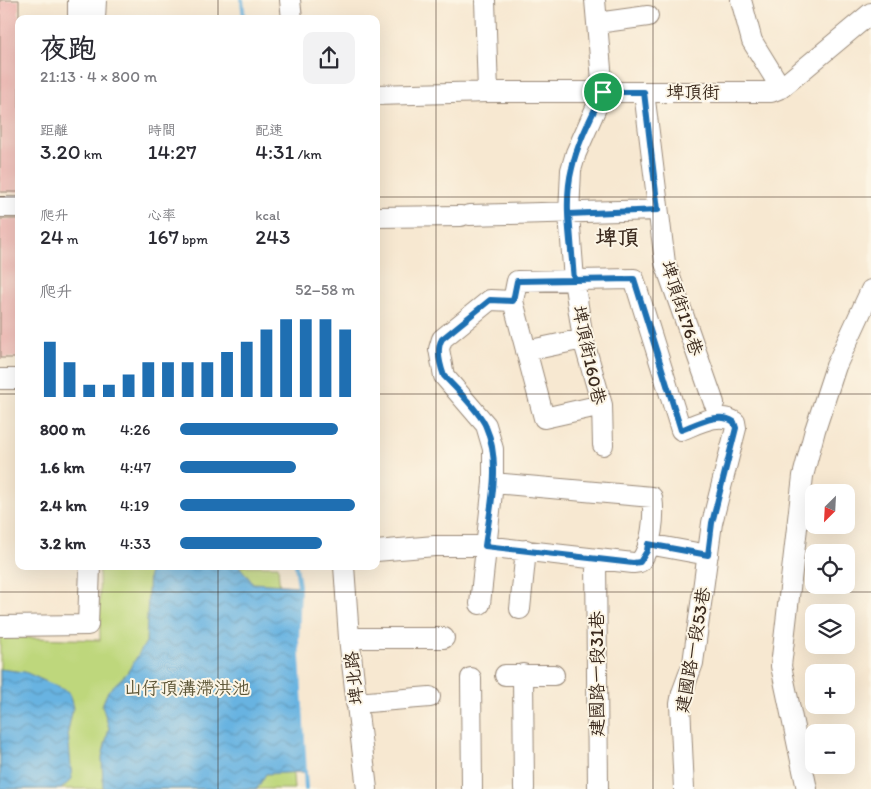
<!DOCTYPE html>
<html lang="zh-TW">
<head>
<meta charset="utf-8">
<style>
	:root { --surface:#fff; --page:#f2f2f3; --text:#2b2b33; --muted:#7c7c81; --accent:#1f6fb2 }
	body { margin:0; font-family:Itim,"LXGW WenKai TC",sans-serif; background:var(--page); color:var(--text); height:100vh; display:flex; flex-direction:column; font-size:19px; white-space:nowrap }
	* { box-sizing:border-box; margin:0 }
	p { font-size:16px; color:var(--muted) }
	.icon { flex:none; width:28px; height:28px; fill:none; stroke:currentColor; stroke-width:2; stroke-linecap:round; stroke-linejoin:round }
	.map { position:relative; flex:1; overflow:hidden }
	.drawer { position:absolute; left:15px; top:15px; width:365px; height:555px; display:flex; flex-direction:column; background:var(--surface); border-radius:10px; box-shadow:0 5px 20px #0002 }
	.drawer>* { flex:none }
	.needle { width:32px; rotate:204deg }
	.controls { position:absolute; left:805px; top:484px; display:grid; gap:10px }
	.controls a { display:grid; place-items:center; width:50px; height:50px; border-radius:10px; background:var(--surface); box-shadow:0 5px 20px #0002; font-size:25px }
	.pin { position:absolute; display:grid; place-items:center; width:42px; height:42px; color:#fff; margin:-21px; border:2px solid #fff; border-radius:50%; box-shadow:0 1px 5px #0007 }
	.round { display:grid; place-items:center; flex:none; width:52px; height:52px; border-radius:10px; background:var(--page) }
	.overview { display:flex; align-items:center; justify-content:space-between; height:85px; padding:0 25px }
	h1 { font-size:28px; font-weight:600; line-height:38px }
	.stats { display:grid; grid-template-columns:repeat(3,1fr); gap:8px; height:85px; padding:5px 25px }
	.stats div { display:grid; align-content:center }
	.stats b { font-size:21px; font-weight:600 }
	.stats small { font-size:14px; font-weight:400 }
	.stats p { font-size:14px }
	.chart { height:140px; padding:10px 25px }
	.chart p { display:flex; justify-content:space-between }
	.chart svg { width:100%; height:90px; margin-top:5px; stroke:var(--accent); stroke-width:6 }
	ul { padding:0 25px; list-style:none; font-size:16px }
	li { display:grid; grid-template-columns:80px 60px 1fr; align-items:center; height:38px }
	li i { height:12px; border-radius:6px; background:var(--accent) }
	.map>svg:first-child { display:block }
</style>
</head>
<body>
<div class="map">
<svg width="871" height="789" viewBox="0 0 871 789">
	<defs>
		<pattern id="water-waves" width="16" height="10" patternUnits="userSpaceOnUse" patternTransform="scale(1.25)"><rect width="16" height="10" fill="#68b3e1"/><path d="M0 5q4-4 8 0t8 0" fill="none" stroke="#5792b6"/></pattern>
	</defs>
	<rect width="100%" height="100%" fill="#fcf5e5"/>
	<filter id="ink" filterUnits="userSpaceOnUse"><feTurbulence type="fractalNoise" baseFrequency=".02" numOctaves="2"/><feDisplacementMap in="SourceGraphic" scale="10" xChannelSelector="R" yChannelSelector="G"/><feConvolveMatrix kernelMatrix="1 2 1 2 8 2 1 2 1" color-interpolation-filters="sRGB"/></filter>
	<filter id="wash" filterUnits="userSpaceOnUse"><feTurbulence type="fractalNoise" baseFrequency=".0096" numOctaves="4" result="noise"/><feDisplacementMap in="SourceGraphic" scale="20" xChannelSelector="R" yChannelSelector="G"/><feGaussianBlur stdDeviation="1.12" result="paint"/><feColorMatrix in="noise" values="0 0 0 0 0 0 0 0 0 0 0 0 0 0 0 0 0 1.4 0 .05"/><feComposite in="paint" operator="in"/></filter>
	<g filter="url(#wash)">
		<rect width="100%" height="100%" fill="#f7e8d1"/>
		<path fill="#bed77c" stroke="#7c804d" d="M 99,566 L 278,566 L 294,789 L 0,789 L 0,637 L 100,640 Z"/>
		<path fill="url(#water-waves)" stroke="#526e80" d="M 149,566 L 239,566 L 253,583 L 299,586 L 297,641 L 305,772 L 266,774 L 257,789 L 103,789 L 102,757 L 109,728 L 102,705 L 108,691 L 127,673 L 146,642 Z
			M 0,669 L 25,672 L 69,692 L 73,708 L 68,731 L 72,779 L 61,789 L 0,789 Z"/>
		<g fill="none" stroke-linecap="round" stroke-linejoin="round">
			<path stroke="#68b3e1" stroke-width="4" d="M 242,0 L 244,19
				M 296,566 L 299,586 L 297,641 L 306,789"/>
		</g>
		<g id="blocks">
			<path fill="#ecb1ad" d="M 0,0 L 19,0 L 19,192 L 0,192 Z
				M 0,219 L 19,219 L 19,358 L 0,358 Z"/>
		</g>
	</g>
	<g filter="url(#ink)">
		<use href="#blocks" fill-opacity="0" stroke="#998978" stroke-width="1"/>
		<g fill="none" stroke-linecap="round" stroke-linejoin="round">
			<g stroke="#998978" stroke-width="22">
				<path id="minor" d="M 290,0 L 292,19
					M 485,0 L 488,92 L 771,92 L 781,88 L 871,13
					M 595,0 L 603,92 L 576,153 L 571,170 L 569,214 L 574,280 L 583,339 L 602,405 L 603,445
					M 741,0 L 752,41 L 781,88
					M 78,19 L 78,0
					M 95,19 L 96,0
					M 597,23 L 648,16
					M 644,92 L 665,263 L 714,403
					M 376,95 L 488,92
					M 0,207 L 19,207
					M 469,215 L 658,210
					M 376,217 L 461,216
					M 526,351 L 583,339
					M 0,379 L 19,379
					M 602,405 L 544,418 L 513,301 L 517,281 L 634,279 L 681,430 C 697,424 719,411 735,422 L 736,428 L 712,523 L 693,663 L 682,693 L 680,704 L 684,789
					M 648,544 L 708,555
					M 376,551 L 435,546 L 485,546 L 633,563 L 640,562 C 652,547 655,516 652,497 L 493,483
					M 596,559 L 598,789
					M 344,566 L 349,638 L 367,789
					M 480,604 L 493,483 L 493,449 L 486,425 L 444,376 L 439,349 L 442,339 L 490,300 L 513,301
					M 520,609 L 526,550
					M 0,626 L 88,625 L 90,566
					M 349,638 L 444,638
					M 523,674 L 524,789
					M 505,675 L 554,675
					M 471,678 L 472,789
					M 356,703 L 430,697
					M 807,789 L 781,666 L 803,476 L 815,430 L 836,366 L 871,290"/>
			</g>
			<use href="#minor" stroke="#fff" stroke-width="20"/>
		</g>
	</g>
	<g fill="none" stroke-linecap="round" stroke-linejoin="round" filter="url(#ink)">
		<g stroke="#fff" stroke-width="10">
			<path id="route" d="M 603,92 C 592,116 578,141 572,168 C 563,203 571,244 574,280 L 517,281 L 513,301 L 490,300 L 442,339 C 436,349 440,365 444,376 C 454,386 482,415 486,427 C 502,463 490,508 485,546 L 633,563 L 640,562 L 647,551 L 648,544 L 708,555 L 712,523 L 736,428 L 734,422 C 719,411 697,424 681,430 L 634,279 L 574,280 L 569,214 L 658,210 L 644,92 L 603,92"/>
		</g>
		<use href="#route" stroke="#1f6fb2" stroke-width="6"/>
	</g>
	<path fill="none" stroke="#3b2a1e" stroke-width="1" stroke-opacity="0.55" d="M 218,0 L 218,19M 436,0 L 436,789M 653,0 L 653,789M 0,197 L 19,197M 376,197 L 871,197M 0,394 L 19,394M 376,394 L 871,394M 218,566 L 218,789M 0,592 L 871,592"/>
	<g text-anchor="middle" dominant-baseline="central" stroke-width="4" stroke-linejoin="round" paint-order="stroke">
		<g font-size="18" fill="#3b2a1e" stroke="#fcf5e5">
			<text x="693" y="92">埤頂街</text>
			<text transform="translate(682 308) rotate(72)">埤頂街176巷</text>
			<text transform="translate(589 355) rotate(78)">埤頂街160巷</text>
			<text transform="translate(693 650) rotate(-80)">建國路一段53巷</text>
			<text transform="translate(597 674) rotate(-90)">建國路一段31巷</text>
			<text transform="translate(354 678) rotate(-96)">埤北路</text>
		</g>
		<g font-size="18" fill="#5c5536" stroke="#fcf5e5">
			<text x="187" y="688">山仔頂溝滯洪池</text>
		</g>
		<g font-size="22" font-weight="bold" fill="#3b2a1e" stroke="#fcf5e5">
			<text x="617" y="237">埤頂</text>
		</g>
	</g>
</svg>
<div class="controls">
<a><svg class="needle" viewBox="-14 -14 28 28"><path d="M0-13l5 13h-10z" fill="#e53935"/><path d="M0 13l5-13h-10z" fill="#7c7c81"/></svg></a>
<a><svg class="icon" aria-label="locate" viewBox="0 0 24 24"><circle cx="12" cy="12" r="6"/><path d="M12 2v4M12 18v4M2 12h4M18 12h4"/></svg></a>
<a><svg class="icon" aria-label="layers" viewBox="0 0 24 24"><path d="M12 4l9 5-9 5-9-5zM3 14l9 5 9-5"/></svg></a>
<a>+</a>
<a>−</a>
</div>
<div class="pin" style="left:603px;top:92px;background:#1e9e55"><svg class="icon" aria-label="arrive" viewBox="0 0 24 24"><path d="M6 21V4h12l-3 4 3 4H6"/></svg></div>
<section class="drawer">
<div class="overview"><div><h1>夜跑</h1><p>21:13 · 4 × 800 m</p></div><a class="round"><svg class="icon" aria-label="share" viewBox="0 0 24 24"><path d="M12 15V3M7 8l5-5 5 5M5 13v7h14v-7"/></svg></a></div>
<div class="stats">
<div><p>距離</p><b>3.20<small> km</small></b></div>
<div><p>時間</p><b>14:27</b></div>
<div><p>配速</p><b>4:31<small> /km</small></b></div>
</div>
<div class="stats">
<div><p>爬升</p><b>24<small> m</small></b></div>
<div><p>心率</p><b>167<small> bpm</small></b></div>
<div><p>kcal</p><b>243</b></div>
</div>
<div class="chart"><p><span>爬升</span>52–58 m</p>
<svg viewBox="0 0 160 44" preserveAspectRatio="none"><path d="M5 44V17M15 44V27M25 44V38M35 44V38M45 44V33M55 44V27M65 44V27M75 44V27M85 44V27M95 44V22M105 44V17M115 44V11M125 44V6M135 44V6M145 44V6M155 44V11"/></svg>
</div>
<ul>
<li><b>800 m</b>4:26<i style="width:90%"></i></li>
<li><b>1.6 km</b>4:47<i style="width:66%"></i></li>
<li><b>2.4 km</b>4:19<i style="width:100%"></i></li>
<li><b>3.2 km</b>4:33<i style="width:81%"></i></li>
</ul>
</section>
</div>
</body>
</html>
